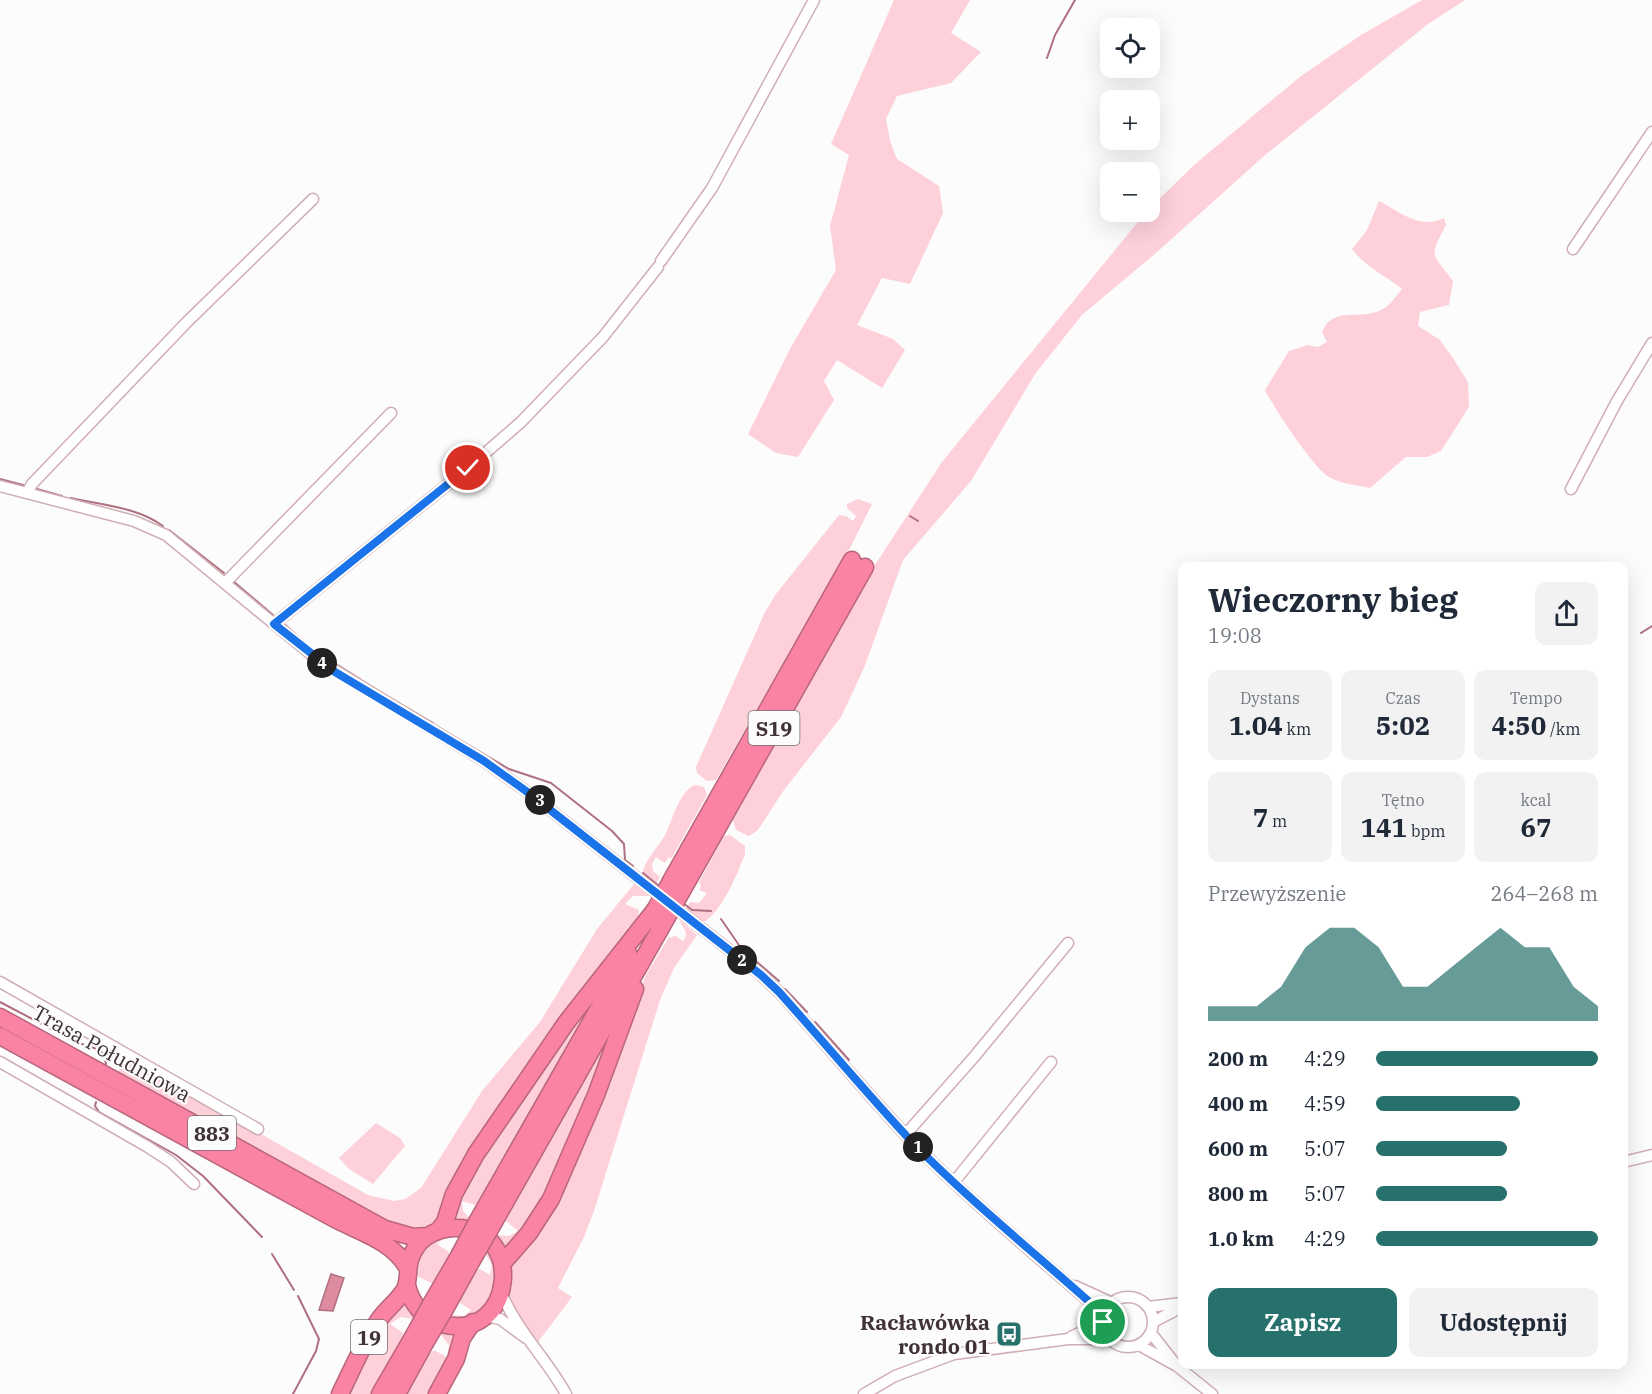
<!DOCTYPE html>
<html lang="pl">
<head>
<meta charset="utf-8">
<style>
	:root { --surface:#fff; --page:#f2f2f3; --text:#1f2937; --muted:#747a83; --accent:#27716c }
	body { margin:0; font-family:"IBM Plex Serif",serif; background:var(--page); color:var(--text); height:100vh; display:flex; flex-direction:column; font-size:22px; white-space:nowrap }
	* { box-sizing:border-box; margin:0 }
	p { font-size:20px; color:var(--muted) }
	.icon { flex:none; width:33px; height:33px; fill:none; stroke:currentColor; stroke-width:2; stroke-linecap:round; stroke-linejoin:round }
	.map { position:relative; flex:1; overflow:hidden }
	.drawer { position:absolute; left:1178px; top:562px; width:450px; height:807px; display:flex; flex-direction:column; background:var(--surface); border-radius:12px; box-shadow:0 6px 24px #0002 }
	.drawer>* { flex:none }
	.buttons { position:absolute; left:1100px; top:18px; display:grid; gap:12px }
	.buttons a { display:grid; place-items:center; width:60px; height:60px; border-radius:12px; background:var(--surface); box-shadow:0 6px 24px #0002; font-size:30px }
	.pin { position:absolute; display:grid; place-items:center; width:51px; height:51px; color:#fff; margin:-26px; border:3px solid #fff; border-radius:50%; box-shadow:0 2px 6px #0007 }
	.km { position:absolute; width:30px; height:30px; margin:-15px; border-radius:50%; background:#222; color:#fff; font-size:16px; line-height:30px; text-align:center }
	.round { display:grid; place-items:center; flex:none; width:63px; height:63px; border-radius:12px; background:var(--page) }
	.overview { display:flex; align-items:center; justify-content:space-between; height:102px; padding:0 30px }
	h1 { font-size:33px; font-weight:700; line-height:45px }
	.stats { display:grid; grid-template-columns:repeat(3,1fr); gap:9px; height:102px; padding:6px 30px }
	.stats div { display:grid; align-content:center; border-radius:12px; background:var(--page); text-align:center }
	.stats b { font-size:26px; font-weight:700 }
	.stats small { font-size:16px; font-weight:400 }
	.stats p { font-size:16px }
	.chart { height:168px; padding:12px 30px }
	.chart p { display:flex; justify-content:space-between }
	.chart svg { width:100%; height:108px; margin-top:6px; fill:var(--accent); opacity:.7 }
	.action { display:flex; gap:12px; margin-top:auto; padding:12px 30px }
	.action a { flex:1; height:69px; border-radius:12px; background:var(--accent); color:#fff; font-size:24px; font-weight:700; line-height:69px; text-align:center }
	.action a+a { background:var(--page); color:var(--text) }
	ul { padding:0 30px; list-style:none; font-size:20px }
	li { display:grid; grid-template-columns:96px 72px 1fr; align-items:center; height:45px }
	li i { height:15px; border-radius:8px; background:var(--accent) }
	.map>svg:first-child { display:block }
</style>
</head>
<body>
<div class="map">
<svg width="1652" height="1394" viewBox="0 0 1652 1394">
	<rect width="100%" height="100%" fill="#fcfcfc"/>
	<path fill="#fdd0da" d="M 894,0 L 970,0 L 951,33 L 981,52 L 951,83 L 897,96 L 886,119 L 890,141 L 897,159 L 939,186 L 943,213 L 910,284 L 882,278 L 857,325 L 893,339 L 905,350 L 882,388 L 837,360 L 824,381 L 834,400 L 798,457 L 776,453 L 748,434 L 791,347 L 836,270 L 830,226 L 849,155 L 831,144 Z
		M 1422,0 L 1465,0 L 1428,24 L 1264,156 L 1156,253 L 1082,315 L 1035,374 L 971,481 L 903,560 L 864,668 L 841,717 L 784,790 L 758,830 L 749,836 L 736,830 L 733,820 L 875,565 L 942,462 L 1146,212 L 1194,165 L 1301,76 L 1361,35 Z
		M 1379,201 C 1400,212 1420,230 1444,218 L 1446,225 C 1428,259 1432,252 1453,281 L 1449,305 L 1420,312 L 1418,326 L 1440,340 L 1453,358 L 1468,382 L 1469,407 L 1441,451 L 1427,457 L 1406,457 L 1370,488 C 1356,485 1341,484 1329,477 C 1314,469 1274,408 1265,390 L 1289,351 L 1308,345 L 1318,347 L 1327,342 L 1322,332 C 1333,305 1360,321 1381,310 C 1389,307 1396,296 1402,289 C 1386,276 1364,266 1352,249 L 1367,230 Z
		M 858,499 L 872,504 L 851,546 L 716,780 L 707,781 L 697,773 L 696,767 L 765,612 L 776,594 L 839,515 L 846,516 L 853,521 L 856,516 L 847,508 L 847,504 Z
		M 695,785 L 704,787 L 707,795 L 671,859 L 669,857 L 665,863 L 656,857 L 652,864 L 653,871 L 660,877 L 655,886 L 643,877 C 640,866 658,847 664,837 C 673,821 678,792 695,785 Z
		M 730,835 L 745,846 L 745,854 C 736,877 725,905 706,921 L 699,921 L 686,910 L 690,902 L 699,903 L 707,893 L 699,890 L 701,886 L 699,882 L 724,836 Z
		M 634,884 L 649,896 L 633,896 L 625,904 L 639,910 L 638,919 L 438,1217 C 426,1231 414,1230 396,1229 L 116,1075 L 126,1057 L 368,1195 L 394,1201 L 405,1199 L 421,1188 L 482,1091 L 540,1022 L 597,929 Z
		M 680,920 L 697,935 L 674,968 L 660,1000 L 594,1211 L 584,1237 L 558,1288 L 572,1297 L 538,1342 C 512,1309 495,1289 521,1249 L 647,973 L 669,937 L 672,938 L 674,935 L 683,941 C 691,931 680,927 680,920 Z
		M 602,988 L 479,1203 L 475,1205 L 462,1201 L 463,1211 L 470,1218 L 467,1223 L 452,1221 L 454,1210 L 486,1147 Z
		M 619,1019 L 541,1207 L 505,1251 L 495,1239 L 498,1235 L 509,1236 L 518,1231 L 506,1221 L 506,1217 Z
		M 376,1123 L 400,1138 L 405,1146 L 373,1184 L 349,1169 L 339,1158 Z
		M 445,1236 L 460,1236 L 444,1238 L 437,1244 L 449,1252 L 449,1256 L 434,1282 L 431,1283 L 417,1276 L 415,1287 L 424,1300 L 422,1303 C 407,1273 416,1252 445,1236 Z
		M 488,1252 C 505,1285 489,1319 450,1318 L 451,1315 L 464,1316 L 471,1310 L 460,1303 L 460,1298 L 477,1270 L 480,1269 L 490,1275 L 492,1265 L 486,1255 Z
		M 404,1300 L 415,1315 L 413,1319 L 401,1317 L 390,1324 L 403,1333 L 402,1339 L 371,1394 L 347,1394 L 376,1336 Z
		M 443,1330 L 458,1334 L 432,1394 L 406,1394 L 429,1354 L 434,1350 L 447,1357 L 449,1345 L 441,1335 Z"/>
	<path fill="#de8ba0" stroke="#af7080" stroke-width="1.5" d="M 331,1274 L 344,1278 L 333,1311 L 319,1310 Z"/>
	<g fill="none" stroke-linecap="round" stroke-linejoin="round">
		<path stroke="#af7080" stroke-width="2" d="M 1047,58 L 1055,35 L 1075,0
			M 0,479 L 23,485
			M 37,489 L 62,496
			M 71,498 C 101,505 137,507 163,526
			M 910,516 L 918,521
			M 169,530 L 224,573
			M 233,581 L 273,615
			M 284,624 L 312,649 L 360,679
			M 1641,633 L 1652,626
			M 397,702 L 433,723
			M 441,729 L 509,769 L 551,783 L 612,831 L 624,844 L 625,860 L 633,866
			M 643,873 L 659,886
			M 683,903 L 692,910 L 711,911
			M 721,919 L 741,948 L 779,981
			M 785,989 L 807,1012
			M 0,1002 L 76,1042 L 100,1050 L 104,1055 L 106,1064
			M 815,1022 L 849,1060
			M 96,1102 L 95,1106 L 99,1112 L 176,1155 L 203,1176 L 262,1237
			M 272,1254 L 294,1290
			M 293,1394 L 316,1351 L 319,1339 L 298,1296"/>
		<g stroke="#d0aeb5" stroke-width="13">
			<path id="minor" d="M 1573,249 L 1652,132
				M 661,261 L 712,188 L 814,0
				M 0,486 L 134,521 L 166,535 L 318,660 L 484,761 L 526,791 L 761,975 L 779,992 C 824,1042 867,1094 913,1143 C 973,1204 1040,1258 1104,1315
				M 1571,489 L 1617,401 L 1652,343
				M 27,493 L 32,484 L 187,322 L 313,199
				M 225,583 L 391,413
				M 274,624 L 468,468 L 521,422 L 603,337 L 658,267
				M 0,982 L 258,1129
				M 0,1062 L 148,1147 L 171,1162 L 194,1184
				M 906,1134 L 974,1057 L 1068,943
				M 1623,1162 L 1652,1155
				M 954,1182 L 1051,1062
				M 1075,1286 L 1112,1303
				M 501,1292 C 516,1330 547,1359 566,1394
				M1103 1322a25 25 0 1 1 50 0a25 25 0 1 1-50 0Z
				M 1148,1307 L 1182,1303
				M 485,1316 L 500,1319 L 526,1338
				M 1153,1322 L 1182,1307
				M 1151,1333 L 1177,1366 L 1212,1394
				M 1071,1337 L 1103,1321
				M 1139,1345 L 1175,1365
				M 864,1394 L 895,1376 L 954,1354 L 1068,1339 L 1109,1339"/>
		</g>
		<g stroke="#b9667c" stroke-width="19">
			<path id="highway" d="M 671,881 L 852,560
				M 683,889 L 865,567
				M 0,1017 L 385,1229 L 413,1237 L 427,1236
				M 0,1036 L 333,1218 C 359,1232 391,1240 407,1267
				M 477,1222 L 629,955
				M 490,1229 L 667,917
				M 438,1231 L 445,1222 L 454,1194 L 476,1154 L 566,1023 L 655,910
				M 502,1264 L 529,1233 L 551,1199 L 596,1095 L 635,989
				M 431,1304 L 459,1256
				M 444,1311 L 471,1262
				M 340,1394 C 352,1370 363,1343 378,1321 C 386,1309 398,1301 405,1289 C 411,1276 404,1263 417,1246 C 425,1235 439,1229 453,1228 C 527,1224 515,1344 442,1324 C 423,1319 411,1303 407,1285
				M 380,1394 L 413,1337
				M 397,1394 L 425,1343
				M 437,1394 L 456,1359 L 462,1338 L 473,1322"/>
		</g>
		<use href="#minor" stroke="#fff" stroke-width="10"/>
		<use href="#highway" stroke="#fa82a3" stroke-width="16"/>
		<g stroke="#b9667c" stroke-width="19" stroke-linecap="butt">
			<path id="highway-bridge" d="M 655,910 L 671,881
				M 667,917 L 683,889
				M 459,1256 L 477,1222
				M 471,1262 L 490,1229
				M 413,1337 L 431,1304
				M 425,1343 L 444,1311"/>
		</g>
		<use href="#highway-bridge" stroke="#fa82a3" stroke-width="16"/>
	</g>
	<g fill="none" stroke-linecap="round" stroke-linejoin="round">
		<g stroke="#fff" stroke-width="12">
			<path id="route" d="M 468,468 L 274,624 L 335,672 L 484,761 L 526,791 L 761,975 L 779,992 C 824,1042 867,1094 913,1143 C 973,1204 1040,1257 1104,1315 L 1103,1322"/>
		</g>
		<use href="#route" stroke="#1a73e8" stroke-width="8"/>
	</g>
	<defs>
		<g id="bus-square" transform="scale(1.35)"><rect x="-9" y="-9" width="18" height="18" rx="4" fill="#27716c" stroke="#fcfcfc"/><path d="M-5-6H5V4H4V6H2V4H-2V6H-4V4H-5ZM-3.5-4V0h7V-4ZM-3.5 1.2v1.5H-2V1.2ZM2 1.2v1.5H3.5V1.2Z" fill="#fff"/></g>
	</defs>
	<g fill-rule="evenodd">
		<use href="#bus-square" x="1009" y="1334"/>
	</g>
	<g text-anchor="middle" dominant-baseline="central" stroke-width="4.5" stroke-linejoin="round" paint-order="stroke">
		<g fill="#fcfcfc" stroke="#786f71" stroke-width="1.5">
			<rect x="748.5" y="711" width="51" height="34" rx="4.5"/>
			<rect x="188" y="1116" width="48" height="34" rx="4.5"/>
			<rect x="351" y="1320" width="36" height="34" rx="4.5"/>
		</g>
		<g font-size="20" font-weight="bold" fill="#403235">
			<text x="774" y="728">S19</text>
			<text x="212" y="1133">883</text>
			<text x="369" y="1337">19</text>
		</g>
		<g font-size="21" fill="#403235" stroke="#fcfcfc">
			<text transform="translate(112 1053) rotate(29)">Trasa Południowa</text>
		</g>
		<g font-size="21" font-weight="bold" fill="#403235" stroke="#fcfcfc" text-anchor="end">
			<text x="990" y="1322">Racławówka<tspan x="990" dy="24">rondo 01</tspan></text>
		</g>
	</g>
</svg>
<div class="buttons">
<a><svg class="icon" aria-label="locate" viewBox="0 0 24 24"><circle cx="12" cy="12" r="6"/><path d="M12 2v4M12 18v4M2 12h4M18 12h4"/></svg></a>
<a>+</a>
<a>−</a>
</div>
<div class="pin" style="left:1103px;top:1322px;background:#1e9e55"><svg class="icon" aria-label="arrive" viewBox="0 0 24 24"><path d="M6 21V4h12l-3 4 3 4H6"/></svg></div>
<div class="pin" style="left:468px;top:468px;background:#d93025"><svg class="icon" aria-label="check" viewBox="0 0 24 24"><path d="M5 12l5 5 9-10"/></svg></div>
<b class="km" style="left:918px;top:1147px">1</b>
<b class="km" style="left:742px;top:960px">2</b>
<b class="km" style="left:540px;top:800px">3</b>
<b class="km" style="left:322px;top:663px">4</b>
<section class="drawer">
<div class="overview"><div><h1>Wieczorny bieg</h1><p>19:08</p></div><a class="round"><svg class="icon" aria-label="share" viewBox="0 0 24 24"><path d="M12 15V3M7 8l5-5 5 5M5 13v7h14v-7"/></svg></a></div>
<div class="stats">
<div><p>Dystans</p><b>1.04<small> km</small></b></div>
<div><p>Czas</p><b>5:02</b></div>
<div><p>Tempo</p><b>4:50<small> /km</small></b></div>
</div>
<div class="stats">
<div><b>7<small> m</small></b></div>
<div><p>Tętno</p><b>141<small> bpm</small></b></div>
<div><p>kcal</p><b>67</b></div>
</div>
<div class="chart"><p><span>Przewyższenie</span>264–268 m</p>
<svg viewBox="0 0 160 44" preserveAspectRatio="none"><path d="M0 44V38L10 38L20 38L30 30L40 14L50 6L60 6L70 14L80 30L90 30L100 22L110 14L120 6L130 14L140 14L150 30L160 38V44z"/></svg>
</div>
<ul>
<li><b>200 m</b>4:29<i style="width:100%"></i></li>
<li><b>400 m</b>4:59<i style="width:65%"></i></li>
<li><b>600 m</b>5:07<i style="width:59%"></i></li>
<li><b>800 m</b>5:07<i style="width:59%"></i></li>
<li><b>1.0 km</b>4:29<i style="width:100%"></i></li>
</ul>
<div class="action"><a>Zapisz</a><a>Udostępnij</a></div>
</section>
</div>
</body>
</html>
